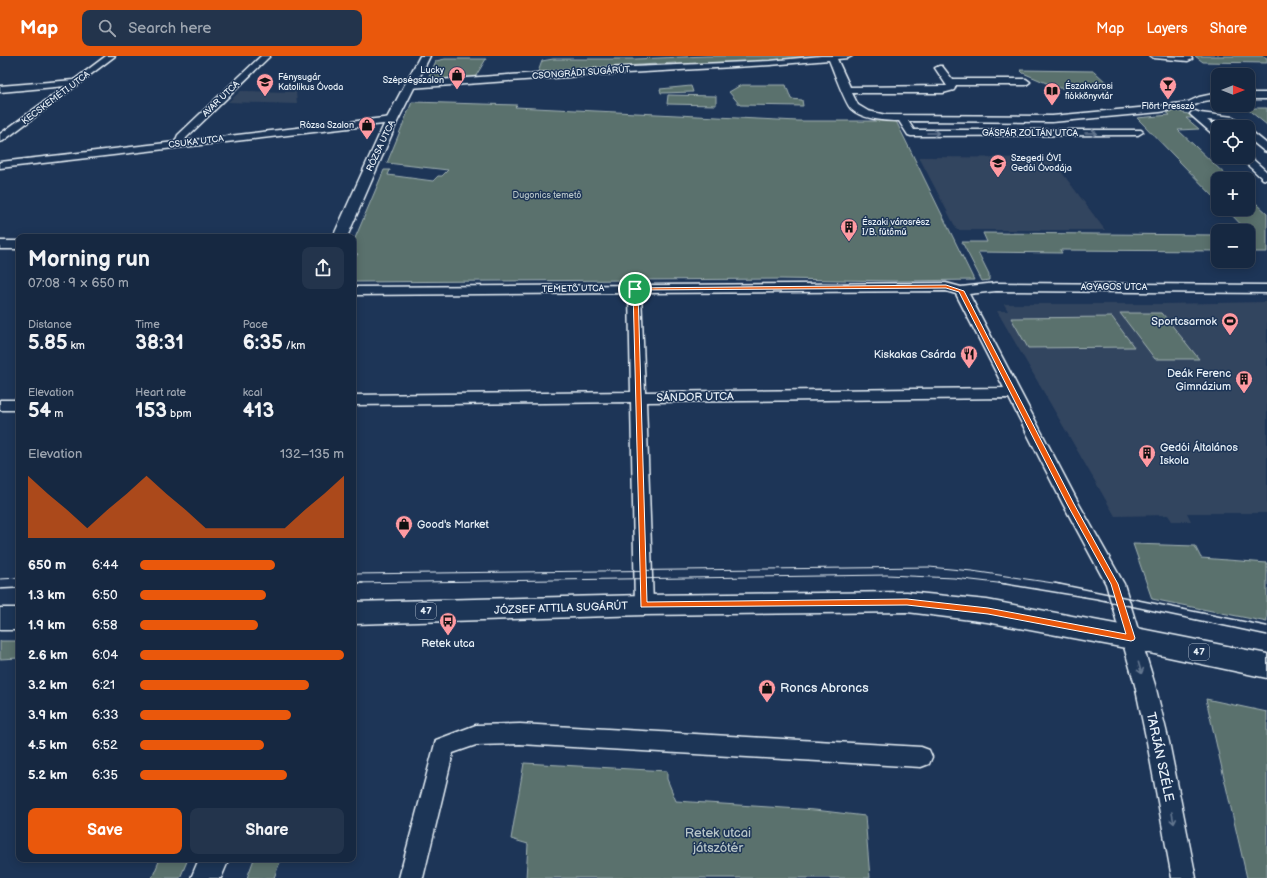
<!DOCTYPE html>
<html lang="en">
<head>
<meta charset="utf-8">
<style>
	:root { --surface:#162841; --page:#23344c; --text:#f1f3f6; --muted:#9ea6b1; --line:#35445a; --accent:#ea580c }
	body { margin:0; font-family:"Balsamiq Sans",sans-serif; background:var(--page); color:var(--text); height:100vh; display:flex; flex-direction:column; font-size:15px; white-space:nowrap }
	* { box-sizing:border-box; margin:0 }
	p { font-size:13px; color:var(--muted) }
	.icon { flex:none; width:22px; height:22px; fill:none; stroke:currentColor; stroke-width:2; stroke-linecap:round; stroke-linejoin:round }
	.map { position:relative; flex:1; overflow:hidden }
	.drawer { position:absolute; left:16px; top:178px; width:340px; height:628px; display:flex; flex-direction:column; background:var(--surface); border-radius:8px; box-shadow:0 2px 10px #0003,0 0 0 1px var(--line) }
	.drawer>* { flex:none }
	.needle { width:26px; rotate:90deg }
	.fabs { position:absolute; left:1211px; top:12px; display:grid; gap:8px }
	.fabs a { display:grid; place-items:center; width:44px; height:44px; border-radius:8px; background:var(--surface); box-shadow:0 2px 10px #0003,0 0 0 1px var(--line); font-size:20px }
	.pin { position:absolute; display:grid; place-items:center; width:34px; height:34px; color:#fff; margin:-17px; border:2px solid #fff; border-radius:50%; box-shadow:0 1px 4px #0007 }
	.round { display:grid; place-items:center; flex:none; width:42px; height:42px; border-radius:8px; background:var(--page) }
	.head { display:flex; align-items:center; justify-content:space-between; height:68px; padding:0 12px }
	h1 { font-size:22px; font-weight:700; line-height:30px }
	.stats { display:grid; grid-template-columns:repeat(3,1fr); gap:6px; height:68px; padding:4px 12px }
	.stats div { display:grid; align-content:center }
	.stats b { font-size:20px; font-weight:700 }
	.stats small { font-size:11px; font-weight:400 }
	.stats p { font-size:11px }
	.chart { height:112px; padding:8px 12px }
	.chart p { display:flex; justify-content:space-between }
	.chart svg { width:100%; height:72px; margin-top:4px; fill:var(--accent); opacity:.7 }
	.button { display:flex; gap:8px; margin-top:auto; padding:8px 12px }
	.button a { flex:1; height:46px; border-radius:8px; background:var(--accent); color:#fff; font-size:16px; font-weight:700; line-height:46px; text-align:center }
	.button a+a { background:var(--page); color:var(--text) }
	ul { padding:0 12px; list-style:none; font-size:13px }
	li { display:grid; grid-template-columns:64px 48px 1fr; align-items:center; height:30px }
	li i { height:10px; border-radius:5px; background:var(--accent) }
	header { display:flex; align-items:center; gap:24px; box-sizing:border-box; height:56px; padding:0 20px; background:var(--accent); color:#fff }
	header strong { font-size:19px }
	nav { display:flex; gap:22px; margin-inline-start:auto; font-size:14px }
	.search { width:280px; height:36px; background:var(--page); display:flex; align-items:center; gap:10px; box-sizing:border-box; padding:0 14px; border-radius:8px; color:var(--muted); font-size:15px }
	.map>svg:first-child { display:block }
</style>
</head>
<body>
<header>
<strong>Map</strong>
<div class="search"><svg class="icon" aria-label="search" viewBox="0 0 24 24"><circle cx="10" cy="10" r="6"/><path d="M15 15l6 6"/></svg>Search here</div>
<nav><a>Map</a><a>Layers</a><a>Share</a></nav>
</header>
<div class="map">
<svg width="1267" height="822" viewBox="0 0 1267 822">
	<rect width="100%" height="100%" fill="#1d3557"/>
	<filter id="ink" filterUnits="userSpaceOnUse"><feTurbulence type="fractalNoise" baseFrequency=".025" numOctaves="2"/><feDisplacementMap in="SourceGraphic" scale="8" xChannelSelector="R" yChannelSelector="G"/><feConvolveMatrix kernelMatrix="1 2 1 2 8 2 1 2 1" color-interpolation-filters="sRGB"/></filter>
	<g filter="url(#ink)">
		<path fill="#33455f" d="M 241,35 L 296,36 L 297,48 L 228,46 Z
			M 919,101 L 1051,102 L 1105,174 L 957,174 Z
			M 1267,246 L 1267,457 L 1187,457 L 1191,465 L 1172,465 L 1168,459 L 1115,460 L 997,255 L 1008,255 L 1004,248 L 1163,248 Z"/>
		<path fill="#5a716d" stroke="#a1b1b2" d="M 707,0 L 829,0 L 763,6 L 678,10 L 676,7 L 566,13 L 566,16 L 537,19 L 542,5 L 553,3 L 635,3 Z
			M 1195,0 L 1263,0 L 1267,2 L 1267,7 L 1203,6 Z
			M 445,3 L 486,3 L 474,23 L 426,27 L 436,5 Z
			M 1020,14 L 1094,15 L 1109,29 L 1107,32 L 1058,32 L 1023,17 Z
			M 741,29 L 786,29 L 791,43 L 802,44 L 803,50 L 740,49 L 729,36 Z
			M 691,30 L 693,36 L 661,37 L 660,33 Z
			M 668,39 L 716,40 L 716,49 L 667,48 Z
			M 412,46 L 517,49 L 515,51 L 798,65 L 896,65 L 974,224 L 898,225 L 781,223 L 353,226 L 353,204 L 358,198 L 353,197 L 353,187 L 384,114 L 390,114 L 388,119 L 433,125 L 438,120 L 442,120 L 448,114 L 387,107 Z
			M 1246,52 L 1267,52 L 1267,69 Z
			M 1173,54 L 1188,58 L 1196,62 L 1186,62 L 1199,73 L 1178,74 L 1230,123 L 1218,123 L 1218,145 L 1137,62 L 1170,59 L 1165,55 Z
			M 1248,140 L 1267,157 L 1267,196 L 1248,196 L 1248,179 L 1250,178 L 1226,153 L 1248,153 Z
			M 983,177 L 1218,179 L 1218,195 L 1060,194 L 1062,197 L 978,196 L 989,218 L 989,224 L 982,225 L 962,186 L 987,186 Z
			M 1120,257 L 1162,257 L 1199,303 L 1155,303 Z
			M 1112,261 L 1134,291 L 1028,292 L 1011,262 Z
			M 1133,488 L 1195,490 L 1201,502 L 1267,507 L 1267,566 L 1152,543 Z
			M 0,585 L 19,585 L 19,602 L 0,603 Z
			M 1206,643 L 1267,656 L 1267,822 L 1247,822 Z
			M 524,707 L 667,715 L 667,723 L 676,745 L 815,754 L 865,760 L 870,822 L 526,822 L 528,788 L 511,783 Z
			M 160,803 L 188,803 L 180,822 L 152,822 Z
			M 254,803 L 281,803 L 274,822 L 247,822 Z"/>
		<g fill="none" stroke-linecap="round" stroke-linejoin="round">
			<g stroke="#e8f1f8" stroke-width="3">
				<path id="minor" d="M 106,0 L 115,0 L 3,85 L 0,86 L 0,78 L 66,30 L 0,36 L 0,30 L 74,24 Z
					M 261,0 L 270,0 L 186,82 L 185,85 L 392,61 L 397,64 L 392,67 L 0,112 L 0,106 L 175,86 L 178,79 Z
					M 821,0 L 852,0 L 848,2 L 837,3 L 850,31 L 947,30 L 935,12 L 939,10 L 942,10 L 952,23 L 1026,23 L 1030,26 L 1026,29 L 956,29 L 954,34 L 943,37 L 852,37 L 858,49 L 868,55 L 886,59 L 1052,60 L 1160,50 L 1188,46 L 1199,41 L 1218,37 L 1218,43 L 1204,45 L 1190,51 L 1160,56 L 1052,66 L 908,65 L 914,74 L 1141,74 L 1143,76 L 1138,79 L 911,80 L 908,79 L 899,65 C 885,65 861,63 851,53 C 845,47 833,13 829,4 L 770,9 L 609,18 L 410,32 L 406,29 L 410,26 L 609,12 L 770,5 Z
					M 1150,0 L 1191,1 L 1192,3 L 1188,5 L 1154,2 Z
					M 1248,37 L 1267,37 L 1267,43 L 1248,43 Z
					M 1195,55 L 1200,57 L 1233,61 L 1245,71 L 1234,71 L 1227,66 L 1207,64 L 1218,73 L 1218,81 L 1215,80 L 1192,60 L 1190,58 L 1192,56 Z
					M 1248,74 L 1251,75 L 1267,88 L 1267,96 L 1264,95 L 1248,82 Z
					M 1248,99 L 1267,116 L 1267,124 L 1263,123 L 1239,101 L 1248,101 Z
					M 0,185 L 19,185 L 19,193 L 0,193 Z
					M 946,227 L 961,231 L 996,227 L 1267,229 L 1267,237 L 996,235 L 969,238 L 1079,448 L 1124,528 L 1155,629 L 1169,686 L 1196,822 L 1172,822 L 1147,686 L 1135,629 L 1106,528 L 1063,448 L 1009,342 L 646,346 L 653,549 L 651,554 L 644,557 L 637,554 L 635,549 L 631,346 L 353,349 L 353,339 L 631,336 L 629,237 L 353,239 L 353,231 ZM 946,235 L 956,238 L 1004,332 L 645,336 L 641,237 Z
					M 0,344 L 19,344 L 19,354 L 0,354 Z
					M 520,668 L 921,691 L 929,694 L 932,701 L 929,708 L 921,711 L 520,688 L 476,689 L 453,697 L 423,822 L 399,822 L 436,684 L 476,669 Z"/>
			</g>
			<g stroke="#e8f1f8" stroke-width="3">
				<path id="tertiary" d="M 420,0 L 430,0 L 398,64 L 347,181 L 333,181 L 386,64 Z
					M 199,803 L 229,803 L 221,822 L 191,822 Z"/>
			</g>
			<g stroke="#e8f1f8" stroke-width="3">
				<path id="primary" d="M 907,536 L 987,544 L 1131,571 L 1267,598 L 1267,622 L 1131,593 L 987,566 L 907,556 L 644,559 L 353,568 L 353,546 L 644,539 Z
					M 0,552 L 19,552 L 19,574 L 0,574 Z"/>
			</g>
			<use href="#minor" fill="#1d3557" fill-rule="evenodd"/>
			<use href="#tertiary" fill="#1d3557" fill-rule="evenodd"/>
			<use href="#primary" fill="#1d3557" fill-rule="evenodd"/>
			<path stroke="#e8f1f8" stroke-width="1" d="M 353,518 L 929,511 L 972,515 L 1060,528
				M 0,523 L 19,522
				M 353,527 L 887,519 L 954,522 L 1006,528"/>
			<path stroke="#e8f1f8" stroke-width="1.5" d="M 353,527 L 363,527
				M 999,527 L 1096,543 L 1267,579
				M 1055,527 L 1267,570
				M 0,533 L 19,532"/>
		</g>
		<defs><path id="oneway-shaft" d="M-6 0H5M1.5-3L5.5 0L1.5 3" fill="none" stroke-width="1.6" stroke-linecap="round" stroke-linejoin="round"/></defs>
		<g stroke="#64778f">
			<use href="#oneway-shaft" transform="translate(933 77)"/>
			<use href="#oneway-shaft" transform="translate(1091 77)"/>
			<use href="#oneway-shaft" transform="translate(1140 612) rotate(74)"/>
			<use href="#oneway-shaft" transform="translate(1173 762) rotate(79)"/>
		</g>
	</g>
	<path fill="#ea580c" stroke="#fff" fill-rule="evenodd" d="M 946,229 L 964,235 L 1074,448 L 1118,528 L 1135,582 L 1134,584 L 1131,585 L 988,558 L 907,549 L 641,551 L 633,232 ZM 946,232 L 959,236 L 1067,448 L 1111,528 L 1126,578 L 988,552 L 907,543 L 647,546 L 638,234 Z"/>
	<defs>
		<g id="shop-pin" transform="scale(0.9)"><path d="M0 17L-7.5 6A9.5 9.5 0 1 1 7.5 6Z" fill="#ff9aa2" stroke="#1d3557"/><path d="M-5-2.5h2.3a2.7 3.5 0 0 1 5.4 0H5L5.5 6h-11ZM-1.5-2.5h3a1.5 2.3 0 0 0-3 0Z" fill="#111"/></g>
		<g id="school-pin" transform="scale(0.9)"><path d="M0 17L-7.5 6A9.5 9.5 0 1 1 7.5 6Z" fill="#ff9aa2" stroke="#1d3557"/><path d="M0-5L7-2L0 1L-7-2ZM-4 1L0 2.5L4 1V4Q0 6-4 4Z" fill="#111"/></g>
		<g id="bar-pin" transform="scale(0.9)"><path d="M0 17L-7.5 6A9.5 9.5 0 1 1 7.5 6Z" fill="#ff9aa2" stroke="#1d3557"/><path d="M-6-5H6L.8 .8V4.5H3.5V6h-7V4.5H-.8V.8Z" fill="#111"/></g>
		<g id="library-pin" transform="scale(0.9)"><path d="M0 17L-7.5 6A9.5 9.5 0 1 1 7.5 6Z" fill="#ff9aa2" stroke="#1d3557"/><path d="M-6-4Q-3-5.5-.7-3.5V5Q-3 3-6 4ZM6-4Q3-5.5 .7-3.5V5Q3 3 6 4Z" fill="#111"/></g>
		<g id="building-pin" transform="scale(0.9)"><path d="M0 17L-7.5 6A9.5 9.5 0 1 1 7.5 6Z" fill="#ff9aa2" stroke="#1d3557"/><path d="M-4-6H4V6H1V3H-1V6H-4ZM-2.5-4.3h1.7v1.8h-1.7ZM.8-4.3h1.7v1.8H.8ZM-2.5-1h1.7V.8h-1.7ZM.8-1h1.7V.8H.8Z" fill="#111"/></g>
		<g id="stadium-pin" transform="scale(0.9)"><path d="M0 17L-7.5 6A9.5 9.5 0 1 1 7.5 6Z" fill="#ff9aa2" stroke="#1d3557"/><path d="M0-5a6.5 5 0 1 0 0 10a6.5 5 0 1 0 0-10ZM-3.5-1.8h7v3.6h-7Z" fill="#111"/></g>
		<g id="restaurant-pin" transform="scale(0.9)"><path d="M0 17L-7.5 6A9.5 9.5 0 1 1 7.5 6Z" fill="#ff9aa2" stroke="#1d3557"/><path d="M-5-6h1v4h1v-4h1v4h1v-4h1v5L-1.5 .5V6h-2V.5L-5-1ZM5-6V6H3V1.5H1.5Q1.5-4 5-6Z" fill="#111"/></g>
		<g id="bus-pin" transform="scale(0.9)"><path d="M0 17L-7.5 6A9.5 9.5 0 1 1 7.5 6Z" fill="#ff9aa2" stroke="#1d3557"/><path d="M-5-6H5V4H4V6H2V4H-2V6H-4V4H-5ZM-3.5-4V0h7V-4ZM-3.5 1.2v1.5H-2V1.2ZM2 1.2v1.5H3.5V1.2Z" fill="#111"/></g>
	</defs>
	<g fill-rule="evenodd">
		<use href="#shop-pin" x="457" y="19"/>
		<use href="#school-pin" x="265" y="26"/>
		<use href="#bar-pin" x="1168" y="29"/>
		<use href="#library-pin" x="1052" y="35"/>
		<use href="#shop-pin" x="367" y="69"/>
		<use href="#school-pin" x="998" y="107"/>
		<use href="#building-pin" x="849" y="171"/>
		<use href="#stadium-pin" x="1230" y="265"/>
		<use href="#restaurant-pin" x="969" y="298"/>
		<use href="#building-pin" x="1244" y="323"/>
		<use href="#building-pin" x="1147" y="397"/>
		<use href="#shop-pin" x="404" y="468"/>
		<use href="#bus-pin" x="448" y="565"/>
		<use href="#shop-pin" x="767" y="632"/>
	</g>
	<g text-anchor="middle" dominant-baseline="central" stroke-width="3" stroke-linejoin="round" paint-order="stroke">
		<g font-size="9" fill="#e8f1f8" stroke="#1d3557" text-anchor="start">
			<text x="444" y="14" text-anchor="end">Lucky<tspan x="444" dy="10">Szépségszalon</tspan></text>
			<text x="278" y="21">Fénysugár<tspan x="278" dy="10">Katolikus Óvoda</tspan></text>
			<text x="1065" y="30">Északvárosi<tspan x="1065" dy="10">fiókkönyvtár</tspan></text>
			<text x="1168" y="50" text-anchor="middle">Flört Presszó</text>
			<text x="354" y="69" text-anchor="end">Rózsa Szalon</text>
			<text x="1011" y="102">Szegedi ÓVI<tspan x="1011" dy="10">Gedói Óvodája</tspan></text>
			<text x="862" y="166">Északi városrész<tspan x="862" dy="10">I/B. fűtőmű</tspan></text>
		</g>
		<g font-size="9" fill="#e8f1f8" stroke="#1d3557">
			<text transform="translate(581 17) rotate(-4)">CSONGRÁDI SUGÁRÚT</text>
			<text transform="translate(56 42) rotate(-37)">KECSKEMÉTI UTCA</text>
			<text transform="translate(221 43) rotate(-44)">AVAR UTCA</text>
			<text x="1030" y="77">GÁSPÁR ZOLTÁN UTCA</text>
			<text transform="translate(196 86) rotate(-7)">CSUKA UTCA</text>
			<text transform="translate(381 90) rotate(-65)">RÓZSA UTCA</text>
			<text x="1114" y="231">AGYAGOS UTCA</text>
			<text transform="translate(573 233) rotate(-1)">TEMETŐ UTCA</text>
		</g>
		<g font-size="9" fill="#b6c4c7" stroke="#1d3557">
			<text x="547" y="139">Dugonics temető</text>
		</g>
		<g fill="#1d3557" stroke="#abb9c8" stroke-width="1">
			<rect x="416" y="547" width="20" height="16" rx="3"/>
			<rect x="1189" y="588" width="20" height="16" rx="3"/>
		</g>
		<g font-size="10" font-weight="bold" fill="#e8f1f8">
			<text x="426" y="555">47</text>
			<text x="1199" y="596">47</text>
		</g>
		<g font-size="11" fill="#e8f1f8" stroke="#1d3557" text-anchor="end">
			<text x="1217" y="265">Sportcsarnok</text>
			<text x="956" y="298">Kiskakas Csárda</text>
			<text x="1231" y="317">Deák Ferenc<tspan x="1231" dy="13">Gimnázium</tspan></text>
			<text x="1160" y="391" text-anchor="start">Gedói Általános<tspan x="1160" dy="13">Iskola</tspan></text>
			<text x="417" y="468" text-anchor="start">Good's Market</text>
			<text x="448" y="587" text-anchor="middle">Retek utca</text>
		</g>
		<g font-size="11" fill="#e8f1f8" stroke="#1d3557">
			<text transform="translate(695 341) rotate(-1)">SÁNDOR UTCA</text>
			<text transform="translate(561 552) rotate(-2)">JÓZSEF ATTILA SUGÁRÚT</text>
		</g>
		<g font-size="13" fill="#e8f1f8" stroke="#1d3557" text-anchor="start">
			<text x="780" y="632">Roncs Abroncs</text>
		</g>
		<g font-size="13" fill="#e8f1f8" stroke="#1d3557">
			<text transform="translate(1160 701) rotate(78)">TARJÁN SZÉLE</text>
		</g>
		<g font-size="13" fill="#b6c4c7" stroke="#1d3557">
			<text x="718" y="777">Retek utcai<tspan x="718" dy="15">játszótér</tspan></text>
		</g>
	</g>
</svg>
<div class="fabs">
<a><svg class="needle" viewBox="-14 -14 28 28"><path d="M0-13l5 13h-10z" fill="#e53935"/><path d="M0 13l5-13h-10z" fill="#9ea6b1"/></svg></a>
<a><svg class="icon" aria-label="locate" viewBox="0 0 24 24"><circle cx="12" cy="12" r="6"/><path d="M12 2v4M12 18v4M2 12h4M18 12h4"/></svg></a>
<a>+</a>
<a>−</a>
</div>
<div class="pin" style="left:635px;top:233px;background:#1e9e55"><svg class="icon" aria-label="arrive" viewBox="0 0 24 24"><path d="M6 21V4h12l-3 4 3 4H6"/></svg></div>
<section class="drawer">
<div class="head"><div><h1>Morning run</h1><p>07:08 · 9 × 650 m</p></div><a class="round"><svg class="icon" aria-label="share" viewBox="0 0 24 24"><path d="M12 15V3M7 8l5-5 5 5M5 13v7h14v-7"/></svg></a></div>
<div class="stats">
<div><p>Distance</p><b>5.85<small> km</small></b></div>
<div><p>Time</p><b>38:31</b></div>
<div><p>Pace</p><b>6:35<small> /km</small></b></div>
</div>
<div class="stats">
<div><p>Elevation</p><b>54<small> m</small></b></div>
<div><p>Heart rate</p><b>153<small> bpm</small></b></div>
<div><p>kcal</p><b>413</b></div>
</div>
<div class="chart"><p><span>Elevation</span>132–135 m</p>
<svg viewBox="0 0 160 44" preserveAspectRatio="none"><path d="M0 44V6L10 17L20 27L30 38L40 27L50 17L60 6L70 17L80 27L90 38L100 38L110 38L120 38L130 38L140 27L150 17L160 6V44z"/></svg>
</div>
<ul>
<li><b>650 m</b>6:44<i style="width:66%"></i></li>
<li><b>1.3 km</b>6:50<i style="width:62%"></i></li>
<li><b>1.9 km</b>6:58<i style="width:58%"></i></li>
<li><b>2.6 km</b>6:04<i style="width:100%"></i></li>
<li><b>3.2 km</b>6:21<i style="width:83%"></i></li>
<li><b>3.9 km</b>6:33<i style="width:74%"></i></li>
<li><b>4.5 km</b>6:52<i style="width:61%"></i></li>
<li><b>5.2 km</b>6:35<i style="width:72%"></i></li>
</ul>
<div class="button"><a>Save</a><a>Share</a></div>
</section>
</div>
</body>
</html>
